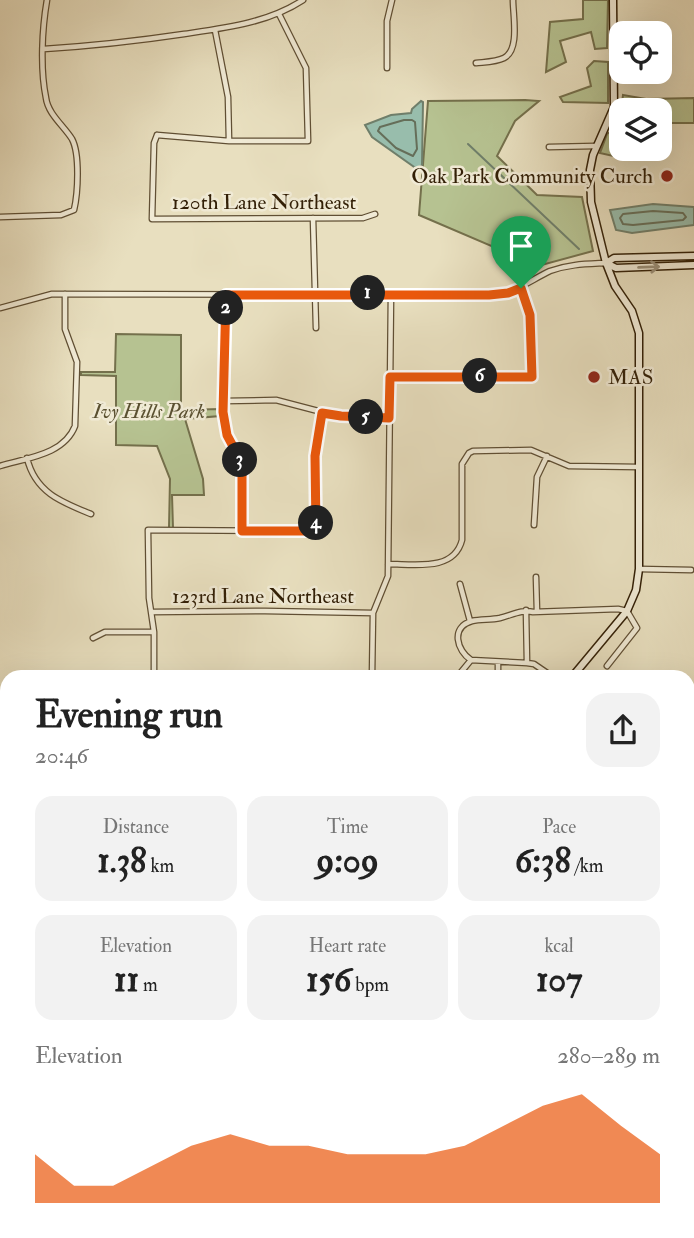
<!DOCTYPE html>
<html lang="en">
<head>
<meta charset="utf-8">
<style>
	:root { --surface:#fff; --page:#f2f2f2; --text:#222; --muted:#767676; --accent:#ea580c }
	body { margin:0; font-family:"IM FELL Double Pica",serif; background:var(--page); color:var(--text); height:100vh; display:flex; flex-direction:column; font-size:26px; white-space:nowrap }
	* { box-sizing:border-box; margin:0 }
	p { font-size:23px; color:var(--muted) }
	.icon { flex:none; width:38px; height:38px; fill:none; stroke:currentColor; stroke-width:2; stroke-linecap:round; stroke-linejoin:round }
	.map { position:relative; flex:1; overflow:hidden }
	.side { position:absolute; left:0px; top:670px; width:695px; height:569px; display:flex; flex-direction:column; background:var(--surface); border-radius:21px 21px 0 0; box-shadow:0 7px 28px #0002 }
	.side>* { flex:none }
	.fabs { position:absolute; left:609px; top:21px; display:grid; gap:14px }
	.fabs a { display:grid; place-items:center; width:63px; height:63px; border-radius:14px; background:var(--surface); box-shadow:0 7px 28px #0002; font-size:35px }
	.pin { position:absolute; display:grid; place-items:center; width:60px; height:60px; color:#fff; margin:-72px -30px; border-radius:50% 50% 50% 0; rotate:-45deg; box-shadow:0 0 7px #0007 }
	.pin .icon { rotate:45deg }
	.km { position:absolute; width:35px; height:35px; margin:-18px; border-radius:50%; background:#222; color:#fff; font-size:19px; line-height:35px; text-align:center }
	.round { display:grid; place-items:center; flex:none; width:74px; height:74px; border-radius:21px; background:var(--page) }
	.headline { display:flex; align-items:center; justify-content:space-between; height:119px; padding:0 35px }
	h1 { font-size:38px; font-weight:700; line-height:52px }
	.stats { display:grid; grid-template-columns:repeat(3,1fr); gap:10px; height:119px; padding:7px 35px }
	.stats div { display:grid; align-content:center; border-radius:18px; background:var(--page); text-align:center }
	.stats b { font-size:35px; font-weight:700 }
	.stats small { font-size:19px; font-weight:400 }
	.stats p { font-size:19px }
	.chart { height:196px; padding:14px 35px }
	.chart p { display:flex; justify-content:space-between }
	.chart svg { width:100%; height:126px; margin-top:7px; fill:var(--accent); opacity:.7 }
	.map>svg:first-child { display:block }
</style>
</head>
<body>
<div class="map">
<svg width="694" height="1238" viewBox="0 0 694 1238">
	<rect width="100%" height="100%" fill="#e8dfbf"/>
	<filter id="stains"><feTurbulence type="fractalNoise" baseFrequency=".00286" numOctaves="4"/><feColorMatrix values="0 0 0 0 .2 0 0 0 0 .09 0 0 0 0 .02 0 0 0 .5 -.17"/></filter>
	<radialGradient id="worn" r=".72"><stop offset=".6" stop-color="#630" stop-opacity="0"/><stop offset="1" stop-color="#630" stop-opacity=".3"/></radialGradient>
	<path fill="#b6c291" stroke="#74704c" stroke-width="2" d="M 583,0 L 608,0 L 607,48 L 595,49 L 591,32 L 560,41 L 566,62 L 546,72 L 550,22 L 583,19 Z
		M 594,61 L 608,62 L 608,103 L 563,102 L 560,97 L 591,86 L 587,68 Z
		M 623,95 L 646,99 L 694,98 L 694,123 L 660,123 L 660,110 L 621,110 L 621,128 L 615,126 L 621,111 Z
		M 525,100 L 539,101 L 515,121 L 497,156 L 537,195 L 582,197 L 593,251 L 527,269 L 501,250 L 419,215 L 428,101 Z
		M 612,131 L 617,137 L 617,151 L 613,156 L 600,153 L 607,134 Z
		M 116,334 L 181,335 L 181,410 L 220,409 L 220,416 L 185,419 L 203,479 L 204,495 L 172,495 L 173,528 L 169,528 L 170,479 L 157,446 L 116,445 L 116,376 L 81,375 L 81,372 L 115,372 Z"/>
	<path fill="#98bdac" stroke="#6f7e6a" stroke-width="2" d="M 421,101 L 423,102 L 422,165 L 417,169 L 372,137 L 365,125 L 391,115 L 411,113 L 412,109 Z
		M 653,204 L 694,207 L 694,225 L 632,233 L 616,230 L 610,210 Z
		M 0,1205 L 7,1205 L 7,1232 L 18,1232 L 21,1238 L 0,1238 Z"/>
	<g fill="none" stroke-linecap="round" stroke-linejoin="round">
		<path stroke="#656e59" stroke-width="2" d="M 404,120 L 412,120 L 415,122 L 417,149 L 413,156 L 396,148 L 378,131 L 380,127 Z
			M 653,211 L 683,213 L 686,217 L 683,220 L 633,225 L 623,224 L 620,218 L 623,214 Z"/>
		<path stroke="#6f7e6a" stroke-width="2" d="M 468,144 L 579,249
			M 0,1194 L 7,1194
			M 356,1238 L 360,1232"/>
		<g stroke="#604f34" stroke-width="7">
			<path id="street" d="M 215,30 L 228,97 L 229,141
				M 44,49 C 91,46 137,41 184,34 C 225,28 268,23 303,0
				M 476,63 C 485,62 496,62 504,58 C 520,50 513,16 513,0
				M 387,68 L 387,21 L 392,0
				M 157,135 L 154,143 L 152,219 L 363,218 L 375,214
				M 157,135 L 229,141 L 308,141 L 306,68 L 279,14
				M 549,147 L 595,146
				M 0,217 L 61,215 L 74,210 C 78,193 80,154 72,139 C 64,126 48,114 46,98 C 40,69 42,29 47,0
				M 313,218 L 316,328
				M 226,295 L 223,412 L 227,434 L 242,463 L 242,531
				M 0,308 L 52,294 L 499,295 C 519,290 533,279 550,271 C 569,264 587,264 606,263
				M 390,377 L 532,377 L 530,315 L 521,288
				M 224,401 L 276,400 L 341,417 L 389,418
				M 27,458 C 35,492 61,502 91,514
				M 0,466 C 26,458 64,455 75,426 L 77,362 L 65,329 L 65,294
				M 534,525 L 537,477 L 547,456
				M 388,564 C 414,564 454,572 462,540 L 462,464 L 469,453 L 473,451 L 531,450 L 569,466 L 639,467
				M 639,569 L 691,570
				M 536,577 L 537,612
				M 460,584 L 470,621
				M 526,610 L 527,663
				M 152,612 L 265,611 L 373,613
				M 93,638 L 105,632 L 154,632
				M 154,677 L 154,632 L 149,598 L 148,530 L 316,531 L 315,456 L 322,413
				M 372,677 L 373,613 L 388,576 L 391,293
				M 457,677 L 471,660
				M 498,677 L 498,662
				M 553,677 L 534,664 L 527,663 L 471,660 C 457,651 450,627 472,621 C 481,619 491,620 500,618 C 512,615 522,609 533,612 L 618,609 L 627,611 L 637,628 L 607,666
				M 1,742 L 1,775
				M 0,944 L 7,944
				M 0,1147 L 7,1147
				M 594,1238 L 594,1232"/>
		</g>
		<g stroke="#321f06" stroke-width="9">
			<path id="secondary" d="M 606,263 L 614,258 L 694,256
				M 606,263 L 616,268 L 694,265
				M 572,677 L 627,611 L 636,590 L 639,569 L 639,333 L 632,311 L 615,286 L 606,263 L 591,202 L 590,170 L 593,155 L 614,107 L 613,0
				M 688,876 L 694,876
				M 0,880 L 7,880
				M 0,890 L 7,890
				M 688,891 L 694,891
				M 688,1101 L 691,1150 L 692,1238"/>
		</g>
		<g stroke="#321f06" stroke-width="10">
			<path id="highway" d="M 688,800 L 694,769
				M 688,831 L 694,847
				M 688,925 L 694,912
				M 688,994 L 694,1065"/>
		</g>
		<use href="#street" stroke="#f0ead5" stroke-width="4.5"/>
		<use href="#secondary" stroke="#f0ead5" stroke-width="6"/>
		<use href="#highway" stroke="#e8dfbf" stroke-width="8"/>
	</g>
	<defs><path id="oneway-shaft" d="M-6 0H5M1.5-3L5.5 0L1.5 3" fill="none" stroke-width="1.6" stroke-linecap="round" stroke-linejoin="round" transform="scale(1.75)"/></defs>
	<use stroke="#9a8f78" href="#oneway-shaft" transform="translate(649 267) rotate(-2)"/>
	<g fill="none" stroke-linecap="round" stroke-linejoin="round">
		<g stroke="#fff" stroke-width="14">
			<path id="route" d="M 521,288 L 530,315 L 532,377 L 390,377 L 389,418 L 341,416 L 322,413 L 315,456 L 316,531 L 242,531 L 242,463 L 227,435 L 223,412 L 226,295 L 489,295 L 508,293 Z"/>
		</g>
		<use href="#route" stroke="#ea580c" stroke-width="9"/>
	</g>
	<g fill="#8f2418" stroke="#f0ead5" stroke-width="2.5">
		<circle cx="667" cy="176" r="7"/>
		<circle cx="594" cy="377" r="7"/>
	</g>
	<g text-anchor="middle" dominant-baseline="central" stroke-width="5" stroke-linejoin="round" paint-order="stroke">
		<g font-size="21" fill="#321f06" stroke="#f0ead5" text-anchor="end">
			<text x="653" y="176">Oak Park Community Curch</text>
			<text x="608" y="377" text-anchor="start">MAS</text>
		</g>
		<g font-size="21" fill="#321f06" stroke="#f0ead5">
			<text x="264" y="202">120th Lane Northeast</text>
			<text x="263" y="596">123rd Lane Northeast</text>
		</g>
		<g font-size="21" font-style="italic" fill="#5a5030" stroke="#f0ead5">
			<text x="149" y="411">Ivy Hills Park</text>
		</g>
	</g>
	<rect width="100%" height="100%" filter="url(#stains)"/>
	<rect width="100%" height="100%" fill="url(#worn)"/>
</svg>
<div class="fabs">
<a><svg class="icon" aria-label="locate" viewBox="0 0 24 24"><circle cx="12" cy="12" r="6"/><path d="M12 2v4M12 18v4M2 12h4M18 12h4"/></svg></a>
<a><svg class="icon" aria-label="layers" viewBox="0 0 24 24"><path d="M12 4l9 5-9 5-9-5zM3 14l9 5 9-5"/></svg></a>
</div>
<div class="pin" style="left:521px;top:288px;background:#1e9e55"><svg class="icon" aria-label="arrive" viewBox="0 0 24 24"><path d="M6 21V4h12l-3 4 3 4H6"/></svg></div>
<b class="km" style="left:368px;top:293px">1</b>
<b class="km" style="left:226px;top:308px">2</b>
<b class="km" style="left:240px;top:460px">3</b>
<b class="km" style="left:316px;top:523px">4</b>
<b class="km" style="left:366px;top:417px">5</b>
<b class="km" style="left:480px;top:376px">6</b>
<section class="side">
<div class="headline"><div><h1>Evening run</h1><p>20:46</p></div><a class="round"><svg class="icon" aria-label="share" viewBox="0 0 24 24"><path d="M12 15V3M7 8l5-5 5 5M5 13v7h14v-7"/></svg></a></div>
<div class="stats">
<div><p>Distance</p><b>1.38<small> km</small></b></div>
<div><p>Time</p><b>9:09</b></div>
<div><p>Pace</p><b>6:38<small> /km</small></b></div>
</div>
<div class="stats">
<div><p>Elevation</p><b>11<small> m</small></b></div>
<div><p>Heart rate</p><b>156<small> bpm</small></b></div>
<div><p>kcal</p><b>107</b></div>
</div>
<div class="chart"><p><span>Elevation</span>280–289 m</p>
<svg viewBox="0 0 160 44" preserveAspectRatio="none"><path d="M0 44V27L10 38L20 38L30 31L40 24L50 20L60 24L70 24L80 27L90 27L100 27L110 24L120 17L130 10L140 6L150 17L160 27V44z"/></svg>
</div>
</section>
</div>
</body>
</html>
